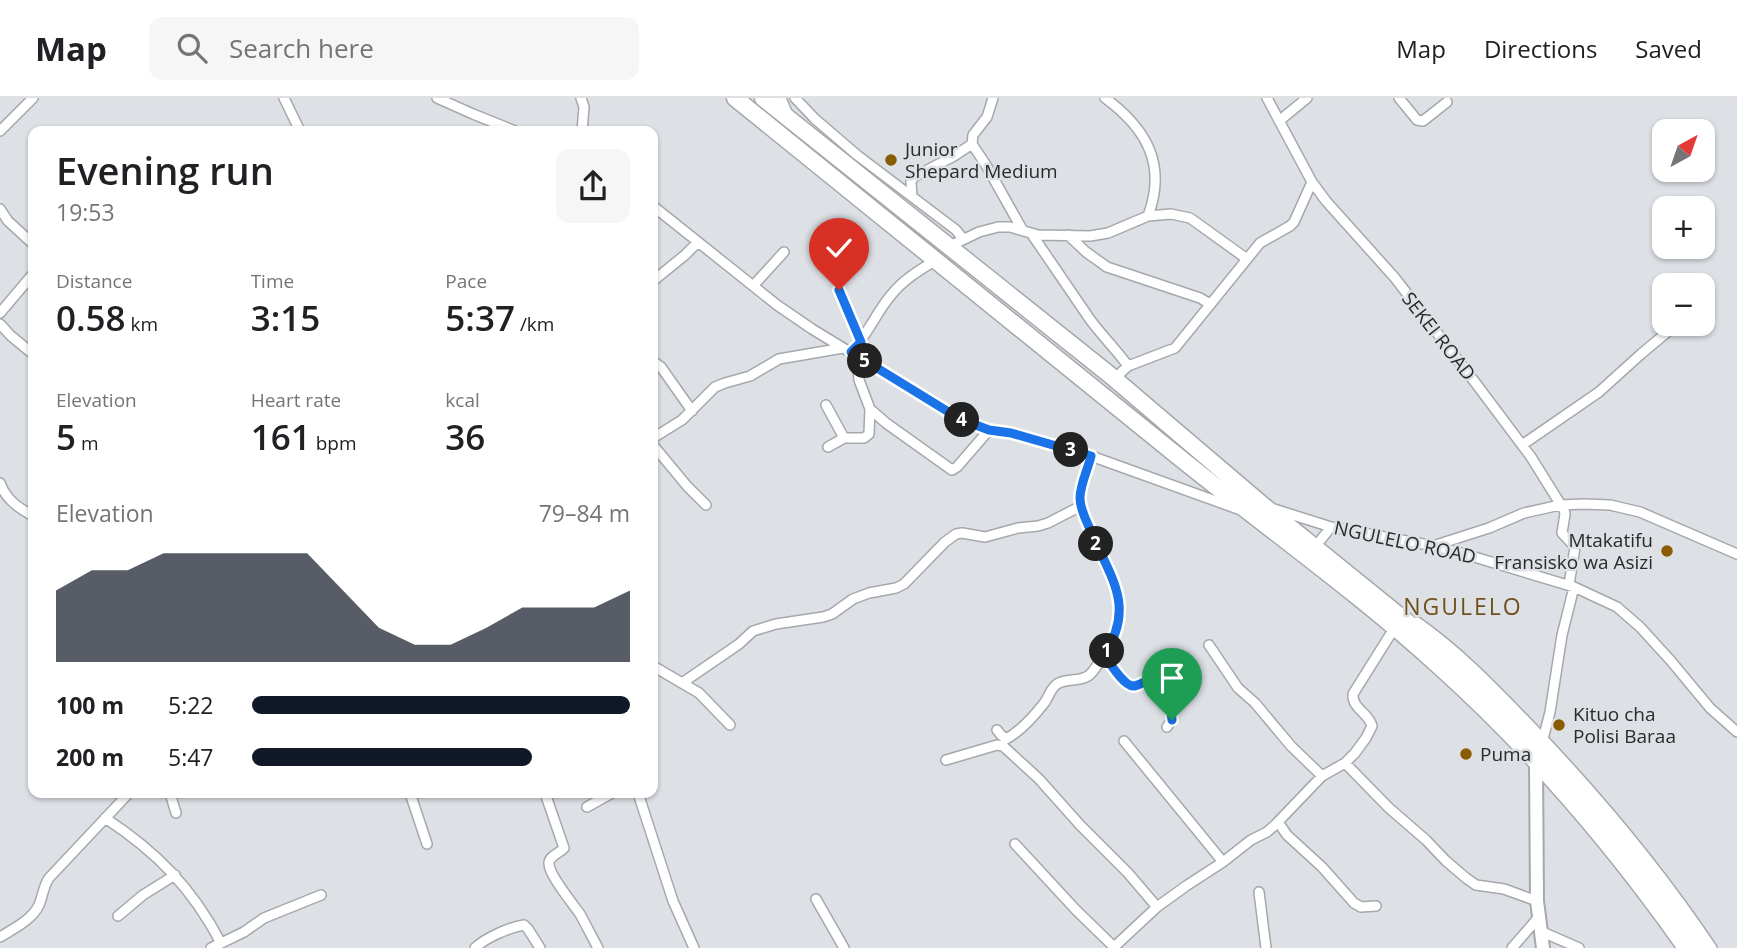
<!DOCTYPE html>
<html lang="en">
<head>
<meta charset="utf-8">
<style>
	:root { --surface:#fff; --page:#f6f6f6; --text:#202124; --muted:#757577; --line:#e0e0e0; --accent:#111827 }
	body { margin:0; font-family:"Open Sans",sans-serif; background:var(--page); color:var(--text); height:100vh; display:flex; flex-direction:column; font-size:26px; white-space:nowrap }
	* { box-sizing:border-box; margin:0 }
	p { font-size:23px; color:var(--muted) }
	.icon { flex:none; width:38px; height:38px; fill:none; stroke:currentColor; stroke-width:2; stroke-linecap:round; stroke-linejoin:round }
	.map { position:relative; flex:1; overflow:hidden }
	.sheet { position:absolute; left:28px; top:28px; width:630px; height:672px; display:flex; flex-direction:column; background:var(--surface); border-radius:14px; box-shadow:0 2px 5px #0004 }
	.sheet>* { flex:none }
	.needle { width:46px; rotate:40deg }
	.controls { position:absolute; left:1652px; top:21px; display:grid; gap:14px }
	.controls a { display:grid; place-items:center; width:63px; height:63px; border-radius:14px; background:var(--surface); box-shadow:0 2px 5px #0004; font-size:35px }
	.pin { position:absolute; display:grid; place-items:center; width:60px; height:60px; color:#fff; margin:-72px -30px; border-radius:50% 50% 50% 0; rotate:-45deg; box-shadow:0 0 7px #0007 }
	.pin .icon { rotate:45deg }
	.km { position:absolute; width:35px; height:35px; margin:-18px; border-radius:50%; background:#222; color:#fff; font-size:19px; line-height:35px; text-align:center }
	.round { display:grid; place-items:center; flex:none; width:74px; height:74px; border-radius:14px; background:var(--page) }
	.headline { display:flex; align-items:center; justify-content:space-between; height:119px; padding:0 28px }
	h1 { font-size:38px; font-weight:600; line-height:52px }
	.stats { display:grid; grid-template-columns:repeat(3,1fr); gap:10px; height:119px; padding:7px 28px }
	.stats div { display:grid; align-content:center }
	.stats b { font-size:35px; font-weight:600 }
	.stats small { font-size:19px; font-weight:400 }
	.stats p { font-size:19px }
	.chart { height:196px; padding:14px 28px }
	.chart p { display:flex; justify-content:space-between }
	.chart svg { width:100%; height:126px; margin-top:7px; fill:var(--accent); opacity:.7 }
	ul { padding:0 28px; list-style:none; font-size:23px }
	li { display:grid; grid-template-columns:112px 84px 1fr; align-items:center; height:52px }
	li i { height:18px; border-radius:9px; background:var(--accent) }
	header { display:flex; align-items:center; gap:42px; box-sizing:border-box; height:98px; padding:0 35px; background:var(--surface); border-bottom:2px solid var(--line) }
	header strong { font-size:33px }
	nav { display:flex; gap:38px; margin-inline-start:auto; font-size:24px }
	.search { width:490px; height:63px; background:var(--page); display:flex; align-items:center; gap:18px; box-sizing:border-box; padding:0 24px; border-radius:14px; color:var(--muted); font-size:26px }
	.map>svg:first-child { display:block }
</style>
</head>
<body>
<header>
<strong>Map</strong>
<div class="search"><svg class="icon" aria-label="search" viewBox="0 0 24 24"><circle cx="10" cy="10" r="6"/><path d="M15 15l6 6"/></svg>Search here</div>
<nav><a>Map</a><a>Directions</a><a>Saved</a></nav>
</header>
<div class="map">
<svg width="1737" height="850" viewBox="0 0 1737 850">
	<rect width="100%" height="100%" fill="#dde0e5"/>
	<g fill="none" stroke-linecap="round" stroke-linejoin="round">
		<g stroke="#a5a8ac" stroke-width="12">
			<path id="street" d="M 284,0 L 300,33
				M 437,0 L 473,16 L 515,33
				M 581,0 L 584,9 L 582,33
				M 781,0 L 789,19
				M 795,0 L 815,21 L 857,57 L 956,132 L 963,141
				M 993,0 L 987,19 L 973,37 L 972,46 L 986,67 L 1023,133
				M 1105,0 C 1147,31 1167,67 1148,118
				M 1267,0 L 1312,84 L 1326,103 L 1395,180 L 1474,283 L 1531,359 L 1564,412 L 1565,416 L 1562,435 L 1575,449 L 1569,487
				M 1399,0 L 1417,22 L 1423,23 L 1447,4
				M 1279,23 L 1307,0
				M 0,33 L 33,0
				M 912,98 L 911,84 L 914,79 L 954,58 L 972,46
				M 653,108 L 777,207 L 812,231 L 960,321 L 989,332 L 1011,335 L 1091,358 L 1238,411
				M 0,111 L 8,123 L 33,146
				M 1031,135 L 1089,220 C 1101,237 1116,251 1128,268
				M 1068,137 L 1086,154 L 1107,169 L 1200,200 L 1210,206
				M 950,148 L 979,134 L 998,129 L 1010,129 L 1038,137 L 1090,138 L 1108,135 L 1148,118 L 1171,116 L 1190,120 L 1247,161
				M 653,183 L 685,157 L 697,145
				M 753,188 L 784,154
				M 840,192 L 861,244
				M 0,215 L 33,176
				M 0,226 L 11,238 L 33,256
				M 851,254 C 868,237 876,214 892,196 C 904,181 920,172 936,162
				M 653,263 L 661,269 L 692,313
				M 1114,281 L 1128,268 L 1175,250 L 1260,145 L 1290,128 L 1294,124 L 1312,84
				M 826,307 L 844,340
				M 870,311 L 886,325 L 952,372 L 957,369 L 989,332
				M 653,340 L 682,322 L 715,289 L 725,285 L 750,278 L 779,261 L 843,250
				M 653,347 L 687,388 L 706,407
				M 1522,347 L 1599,294 L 1641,256 L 1677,226
				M 828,349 L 844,340 L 864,340 L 869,336 L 870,311 L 859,282 L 857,258
				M 0,385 C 6,402 19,410 33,418
				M 1274,411 L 1331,429 L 1434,448 L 1461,455 L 1574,489 L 1617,509 L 1640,529 L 1671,563 L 1710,610 L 1737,634
				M 1436,447 L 1489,430 L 1524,415 L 1560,407 L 1584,406 L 1610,407 L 1640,414 L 1737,456
				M 1315,449 L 1331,429
				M 1417,524 C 1456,551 1490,586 1523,620 C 1592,691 1657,768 1712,850
				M 1209,547 L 1238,590 L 1255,605 L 1291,648 L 1322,678
				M 1104,557 C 1110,565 1123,587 1133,588 C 1138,588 1145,583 1150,582 L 1152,585 L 1172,616 L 1172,622 L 1167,629
				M 653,568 L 699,595 L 730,627
				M 682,585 L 739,546 L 753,533 L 776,526 L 823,519 L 832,516 L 853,501 L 869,495 L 896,490 L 904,486 L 945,444 L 956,436 L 962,435 L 985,439 L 1018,430 L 1038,428 L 1048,425 L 1081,408
				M 997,632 L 1001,637 L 1006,641 C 1021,633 1035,617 1045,604 C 1049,598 1051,590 1057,586 C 1066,580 1079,584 1088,578 C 1094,574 1097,567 1101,561 C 1116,539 1123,517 1116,490 L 1097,449 L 1081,408 L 1081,393 L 1091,358
				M 1124,643 L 1223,764
				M 1542,645 L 1550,614 L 1562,537 L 1574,489
				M 946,662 L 997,647 L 1003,648 L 1039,681 L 1080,727 L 1128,775 L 1157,809
				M 1345,665 L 1389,710 L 1426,742 L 1446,763 L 1466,780 L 1476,787 L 1504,791 L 1537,803
				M 170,695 L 176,715
				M 410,695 L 427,746
				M 545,695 L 564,750 C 560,755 549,758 549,765 C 548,776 573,806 580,816 C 586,827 592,839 598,850
				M 638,695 L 673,803 L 694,850
				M 587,709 L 612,695
				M 105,720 C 157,754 192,790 221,845
				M 1278,724 L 1287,737 L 1322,769 L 1354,805 L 1361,809 L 1376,808
				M 1015,746 L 1076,812 L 1114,849
				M 1259,794 L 1266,850
				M 816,801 L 844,850
				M 118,818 L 143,797 L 175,777
				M 1540,833 L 1579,850
				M 0,839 C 13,831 32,822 39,807 C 43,798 43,789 49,780 L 129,695
				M 211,850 L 244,834 L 264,820 L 321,797
				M 475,850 C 485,840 510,829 524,827 L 528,831 L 540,850
				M 1113,850 L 1157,809 L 1186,788 L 1223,764 L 1251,742 L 1267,734 L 1275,727 L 1322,678 L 1345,665 L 1355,655 L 1366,640 L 1372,628 C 1369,615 1352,611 1353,596 L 1390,537
				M 1512,850 L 1538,820"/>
		</g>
		<g stroke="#a5a8ac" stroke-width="16">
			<path id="secondary" d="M 1536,665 L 1537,803 L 1543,850"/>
		</g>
		<g stroke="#a5a8ac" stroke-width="19">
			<path id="highway" d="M 735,0 C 885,121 1035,242 1185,364 C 1270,432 1360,496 1441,570 C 1532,652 1615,749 1686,850
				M 763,0 L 1110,277 L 1265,409 L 1407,524 L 1490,600 L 1524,634 L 1555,666 L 1643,773 L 1701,850"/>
		</g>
		<use href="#street" stroke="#fff" stroke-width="9"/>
		<use href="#secondary" stroke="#fff" stroke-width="12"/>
		<use href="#highway" stroke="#fff" stroke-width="16"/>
	</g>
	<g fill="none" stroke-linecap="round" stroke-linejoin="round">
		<g stroke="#fff" stroke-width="14">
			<path id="route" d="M 839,192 L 861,244 L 851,254 L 960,321 L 989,332 L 1011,335 L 1091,358 C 1088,371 1080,387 1080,400 C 1080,411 1086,422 1090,431 C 1109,478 1137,507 1104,557 C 1110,565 1123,587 1133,588 C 1138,588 1145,583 1150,582 L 1171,614 L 1172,622"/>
		</g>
		<use href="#route" stroke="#1a73e8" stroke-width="9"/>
	</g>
	<g fill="#8a5c01" stroke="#dde0e5" stroke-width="2.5">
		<circle cx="891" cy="62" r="7"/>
		<circle cx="1667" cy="453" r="7"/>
		<circle cx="1559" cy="627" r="7"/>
		<circle cx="1466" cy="656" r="7"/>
	</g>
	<g text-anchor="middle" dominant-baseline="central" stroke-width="5" stroke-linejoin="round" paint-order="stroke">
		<g font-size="19" fill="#292a2c" stroke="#dde0e5" text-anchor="start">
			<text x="905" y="51">Junior<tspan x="905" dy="22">Shepard Medium</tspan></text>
			<text x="1653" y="442" text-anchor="end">Mtakatifu<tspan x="1653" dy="22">Fransisko wa Asizi</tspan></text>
			<text x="1573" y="616">Kituo cha<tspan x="1573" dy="22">Polisi Baraa</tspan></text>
			<text x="1480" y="656">Puma</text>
		</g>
		<g font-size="19" fill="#292a2c" stroke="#dde0e5">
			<text transform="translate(1439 238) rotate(52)">SEKEI ROAD</text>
			<text transform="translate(1405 444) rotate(12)">NGULELO ROAD</text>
		</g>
		<g font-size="23" letter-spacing="2" fill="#71501d" stroke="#dde0e5">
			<text x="1463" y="508">NGULELO</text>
		</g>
	</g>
</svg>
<div class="controls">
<a><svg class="needle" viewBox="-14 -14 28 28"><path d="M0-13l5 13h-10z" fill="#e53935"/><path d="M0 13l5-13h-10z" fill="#757577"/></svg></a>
<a>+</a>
<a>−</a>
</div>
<div class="pin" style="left:1172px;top:622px;background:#1e9e55"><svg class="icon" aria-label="arrive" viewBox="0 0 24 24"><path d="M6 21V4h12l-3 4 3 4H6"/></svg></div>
<div class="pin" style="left:839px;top:192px;background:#d93025"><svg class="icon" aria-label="check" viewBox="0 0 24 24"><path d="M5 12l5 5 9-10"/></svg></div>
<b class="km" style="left:1107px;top:553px">1</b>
<b class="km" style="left:1096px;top:446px">2</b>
<b class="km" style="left:1071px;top:352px">3</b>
<b class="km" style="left:962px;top:322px">4</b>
<b class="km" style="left:865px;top:263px">5</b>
<section class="sheet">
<div class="headline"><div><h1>Evening run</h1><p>19:53</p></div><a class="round"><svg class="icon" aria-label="share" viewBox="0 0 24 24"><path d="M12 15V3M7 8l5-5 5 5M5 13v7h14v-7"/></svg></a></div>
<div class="stats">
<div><p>Distance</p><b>0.58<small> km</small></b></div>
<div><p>Time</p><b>3:15</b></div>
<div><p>Pace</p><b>5:37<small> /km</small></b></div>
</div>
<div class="stats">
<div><p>Elevation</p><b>5<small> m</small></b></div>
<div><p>Heart rate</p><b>161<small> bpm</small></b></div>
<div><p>kcal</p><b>36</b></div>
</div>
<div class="chart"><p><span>Elevation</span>79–84 m</p>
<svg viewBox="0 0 160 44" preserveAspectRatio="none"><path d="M0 44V19L10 12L20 12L30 6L40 6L50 6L60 6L70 6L80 19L90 32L100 38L110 38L120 32L130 25L140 25L150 25L160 19V44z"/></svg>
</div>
<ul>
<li><b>100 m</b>5:22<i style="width:100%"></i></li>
<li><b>200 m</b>5:47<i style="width:74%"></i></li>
</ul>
</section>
</div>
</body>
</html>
